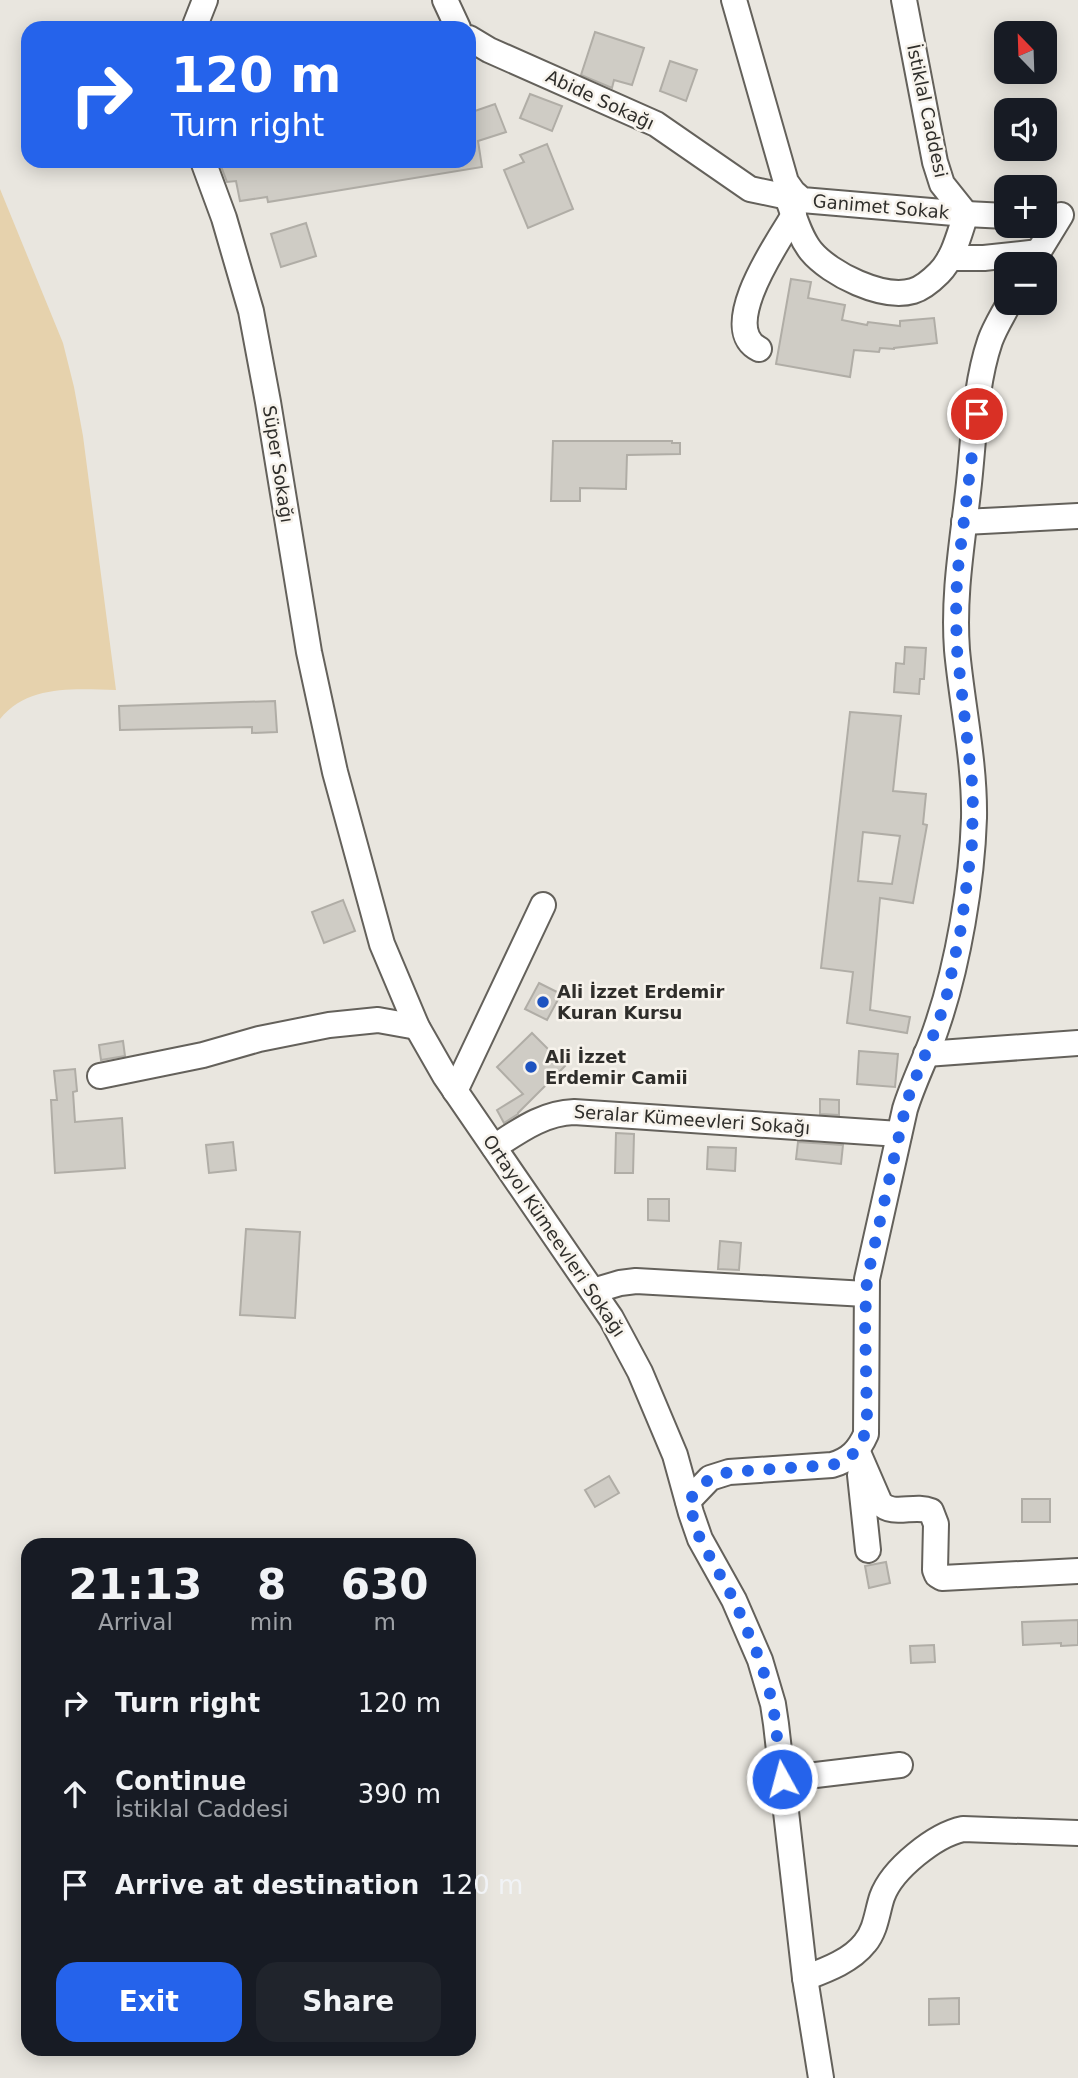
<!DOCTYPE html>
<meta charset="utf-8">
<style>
:root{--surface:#171b24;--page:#20242c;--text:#f1f3f6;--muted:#9ea1a6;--accent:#2563eb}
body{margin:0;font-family:"DejaVu Sans",sans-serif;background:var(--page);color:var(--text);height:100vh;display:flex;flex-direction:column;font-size:26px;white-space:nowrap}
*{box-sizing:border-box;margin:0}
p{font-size:23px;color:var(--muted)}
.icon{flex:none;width:38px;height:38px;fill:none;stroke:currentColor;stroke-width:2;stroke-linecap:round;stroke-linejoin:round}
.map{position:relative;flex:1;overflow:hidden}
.sheet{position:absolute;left:21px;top:1538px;width:455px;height:518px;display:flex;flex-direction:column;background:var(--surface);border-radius:21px;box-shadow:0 4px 18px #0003}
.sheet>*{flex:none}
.guide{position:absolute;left:21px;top:21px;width:455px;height:147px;border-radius:21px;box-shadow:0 4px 18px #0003;background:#2563eb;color:#fff;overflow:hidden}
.needle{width:46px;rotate:337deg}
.buttons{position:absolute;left:994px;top:21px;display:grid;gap:14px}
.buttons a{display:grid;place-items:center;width:63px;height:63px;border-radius:14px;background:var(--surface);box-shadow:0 4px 18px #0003;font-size:35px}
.pin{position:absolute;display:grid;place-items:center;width:60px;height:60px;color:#fff;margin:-30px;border:4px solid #fff;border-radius:50%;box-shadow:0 2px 7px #0007}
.me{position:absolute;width:77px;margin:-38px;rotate:353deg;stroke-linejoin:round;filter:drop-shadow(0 0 5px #0008)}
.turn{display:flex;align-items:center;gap:24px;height:147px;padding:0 35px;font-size:32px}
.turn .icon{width:91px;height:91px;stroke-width:2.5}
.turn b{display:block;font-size:49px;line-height:60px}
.eta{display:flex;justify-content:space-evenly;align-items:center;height:119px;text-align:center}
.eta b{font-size:42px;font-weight:700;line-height:49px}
.button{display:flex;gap:14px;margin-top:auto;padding:14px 35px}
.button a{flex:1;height:80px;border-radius:21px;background:var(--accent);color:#fff;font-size:28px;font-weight:700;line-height:80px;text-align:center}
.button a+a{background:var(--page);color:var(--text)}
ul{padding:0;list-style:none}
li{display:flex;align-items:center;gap:21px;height:91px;padding:0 35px}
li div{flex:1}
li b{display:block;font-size:26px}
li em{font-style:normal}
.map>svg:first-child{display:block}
.green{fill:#e6d2ad}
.building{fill:#cfccc5;stroke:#b0ada6;stroke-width:2;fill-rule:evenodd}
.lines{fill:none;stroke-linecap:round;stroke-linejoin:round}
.minor-casing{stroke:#64615b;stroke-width:28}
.minor{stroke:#fff;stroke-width:24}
.route{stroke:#2563eb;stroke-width:12;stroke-dasharray:0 21.6}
.poi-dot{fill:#1e53c0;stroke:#f7f3ec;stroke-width:2.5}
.labels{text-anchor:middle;stroke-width:5;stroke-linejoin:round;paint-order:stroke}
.street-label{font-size:18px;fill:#2f2e2b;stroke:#f7f3ec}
.poi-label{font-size:18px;font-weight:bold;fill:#2f2e2b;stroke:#f7f3ec;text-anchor:start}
</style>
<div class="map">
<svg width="1078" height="2078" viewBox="0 0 1078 2078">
<rect width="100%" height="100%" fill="#e9e6df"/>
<path class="green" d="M0,189L63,343L74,387L83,436L116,690C76,689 28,684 0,719Z"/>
<g class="building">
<path d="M595,32L644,48L632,85L614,80L612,88L581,75Z"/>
<path d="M670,61L697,70L686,101L660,91Z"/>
<path d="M530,94L562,106L552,131L520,118Z"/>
<path d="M495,104L506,132L478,141L482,167L268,202L267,197L240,201L236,181L227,182L219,161H469V113Z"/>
<path d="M547,144L573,209L528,228L504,170L524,162L520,155Z"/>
<path d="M306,223L316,256L281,267L271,234Z"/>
<path d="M791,279L811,282L808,298L845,305L842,320L867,325L868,322L900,326V321L934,318L937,343L894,348V349L880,348L879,352L854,350L850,377L776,364Z"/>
<path d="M553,441H672V443H680V454L627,455L626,489L580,488V501H551Z"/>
<path d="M905,647L926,648L924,679H920L919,694L894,692L896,663L904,664Z"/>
<path d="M275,701L277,732L252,733V727L120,730L119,706Z"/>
<path d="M850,712L901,716L893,791L926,794L923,824L927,825L913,903L880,898L870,1010L910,1017L907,1033L847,1023L853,972L821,968ZM863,832L900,836L892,884L858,881Z"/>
<path d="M343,900L355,931L324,943L312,912Z"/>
<path d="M539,983L561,994L547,1020L525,1009Z"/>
<path d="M532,1033L565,1066L518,1113V1114L504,1123L497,1110L523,1094L497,1067Z"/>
<path d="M123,1041L125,1056L101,1060L99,1045Z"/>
<path d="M859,1051L898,1054L895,1087L857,1084Z"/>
<path d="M75,1069L77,1091L73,1092L75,1122L122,1118L125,1168L55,1173L51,1100H57L54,1071Z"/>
<path d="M820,1099L839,1100V1115L820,1114Z"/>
<path d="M616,1133L634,1134L633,1173H615Z"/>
<path d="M233,1142L236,1170L209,1173L206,1145Z"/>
<path d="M798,1142L843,1145L841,1164L796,1159Z"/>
<path d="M708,1147L736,1148L735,1171L707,1169Z"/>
<path d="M648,1199H669V1221L648,1220Z"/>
<path d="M246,1229L300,1232L295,1318L240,1315Z"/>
<path d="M720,1241L741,1243L739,1270L718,1269Z"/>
<path d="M609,1476L619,1493L595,1507L585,1490Z"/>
<rect x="1022" y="1499" width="28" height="23"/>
<path d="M886,1562L890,1583L869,1588L865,1566Z"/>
<path d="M1078,1620V1645L1061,1646V1643L1023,1645L1022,1622Z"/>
<path d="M934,1645L935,1662L911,1663L910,1646Z"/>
<path d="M959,1998V2024L929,2025V1999Z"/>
</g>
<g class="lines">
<g class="minor-casing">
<g id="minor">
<path d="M445,0L458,28"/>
<path d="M734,0L786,182L793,192L802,200L966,214L1006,216"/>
<path d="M904,0L935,162L942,184L966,214"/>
<path d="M194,28L205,0"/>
<path d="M469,38L489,50L656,124L750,189L802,200"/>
<path d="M203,161L224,218L251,311L268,402L309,652L335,772L382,944L417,1027L445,1076L611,1318L640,1372L675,1455L691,1513L700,1539L734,1600L760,1660L773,1704L776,1724L805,1978L821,2078"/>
<path d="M787,197C794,215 799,236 811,251C830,274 883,300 913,291C923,288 932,280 939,273C954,258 959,234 966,214"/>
<path d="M950,258H984L1039,252"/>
<path d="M1031,264L1061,215"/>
<path d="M759,349C717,328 779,240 794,215"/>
<path d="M964,522L1078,516"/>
<path d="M926,1054L1078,1043"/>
<path d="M100,1076L203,1055L259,1039L329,1025L378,1020L417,1027"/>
<path d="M455,1091L543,905"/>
<path d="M494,1147C519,1131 543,1113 574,1112L899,1134"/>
<path d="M593,1291L620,1283L636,1281L866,1294"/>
<path d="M857,1450L880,1503C893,1517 914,1504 931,1511L936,1524L935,1570L937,1575L942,1578L1078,1571"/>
<path d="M860,1475L868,1550"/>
<path d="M688,1501L710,1478L729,1472L832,1465C850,1460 859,1450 866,1434L867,1279L905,1109C914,1080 928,1054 937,1026C958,965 972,882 974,818C975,762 962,705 957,650C953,596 962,545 968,492C974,443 974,388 990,341C995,327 1003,315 1009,303"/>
<path d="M782,1779L900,1765"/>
<path d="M805,1978C826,1970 851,1961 865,1943C876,1930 877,1912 882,1897C892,1869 935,1835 963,1829L1078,1833"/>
</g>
</g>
<use href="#minor" class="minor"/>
</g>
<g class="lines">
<path class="route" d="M782,1779L773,1704L760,1660L734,1600L700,1539L688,1501L710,1478L729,1472L832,1465C856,1458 865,1443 867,1419L865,1321L867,1279L905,1109L911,1089L937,1026L946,999L961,928L972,844L973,791L957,650L956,615L957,577L977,414"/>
</g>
<g class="poi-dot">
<circle cx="543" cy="1002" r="7"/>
<circle cx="531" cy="1067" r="7"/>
</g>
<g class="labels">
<g class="street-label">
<text transform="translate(600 100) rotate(25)" y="6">Abide Sokağı</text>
<text transform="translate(927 111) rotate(78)" y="6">İstiklal Caddesi</text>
<text transform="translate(881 207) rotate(5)" y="6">Ganimet Sokak</text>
<text transform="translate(278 464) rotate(81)" y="6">Süper Sokağı</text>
<text transform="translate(692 1120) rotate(4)" y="6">Seralar Kümeevleri Sokağı</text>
<text transform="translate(554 1236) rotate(56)" y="6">Ortayol Kümeevleri Sokağı</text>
</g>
<g class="poi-label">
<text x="557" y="998">Ali İzzet Erdemir<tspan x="557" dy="21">Kuran Kursu</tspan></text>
<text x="545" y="1063">Ali İzzet<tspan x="545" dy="21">Erdemir Camii</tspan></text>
</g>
</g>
</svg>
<div class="buttons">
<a><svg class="needle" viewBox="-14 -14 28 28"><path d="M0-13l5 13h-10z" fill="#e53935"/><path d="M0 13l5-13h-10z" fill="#9ea1a6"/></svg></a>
<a><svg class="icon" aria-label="sound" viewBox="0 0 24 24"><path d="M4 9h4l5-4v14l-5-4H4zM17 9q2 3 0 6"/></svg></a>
<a>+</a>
<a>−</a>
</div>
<div class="pin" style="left:977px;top:414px;background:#d93025"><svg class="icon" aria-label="arrive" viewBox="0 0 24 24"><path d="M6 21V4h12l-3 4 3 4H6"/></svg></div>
<svg class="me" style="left:782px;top:1779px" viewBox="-20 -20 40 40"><circle r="17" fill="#2563eb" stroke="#fff" stroke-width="3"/><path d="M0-11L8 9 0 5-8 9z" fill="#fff"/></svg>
<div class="guide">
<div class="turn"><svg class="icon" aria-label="right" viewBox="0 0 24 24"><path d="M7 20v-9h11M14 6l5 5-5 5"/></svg><div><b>120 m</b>Turn right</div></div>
</div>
<section class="sheet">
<div class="eta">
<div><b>21:13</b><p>Arrival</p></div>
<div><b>8</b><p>min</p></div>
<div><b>630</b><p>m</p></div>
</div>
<ul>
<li><svg class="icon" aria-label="right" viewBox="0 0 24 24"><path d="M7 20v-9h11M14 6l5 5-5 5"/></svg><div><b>Turn right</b></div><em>120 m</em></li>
<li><svg class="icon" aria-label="ahead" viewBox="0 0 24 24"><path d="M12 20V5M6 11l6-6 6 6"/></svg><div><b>Continue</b><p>İstiklal Caddesi</p></div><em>390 m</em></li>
<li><svg class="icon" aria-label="arrive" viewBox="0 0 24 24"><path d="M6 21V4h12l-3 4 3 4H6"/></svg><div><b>Arrive at destination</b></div><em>120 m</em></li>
</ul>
<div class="button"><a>Exit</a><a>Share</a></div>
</section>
</div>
